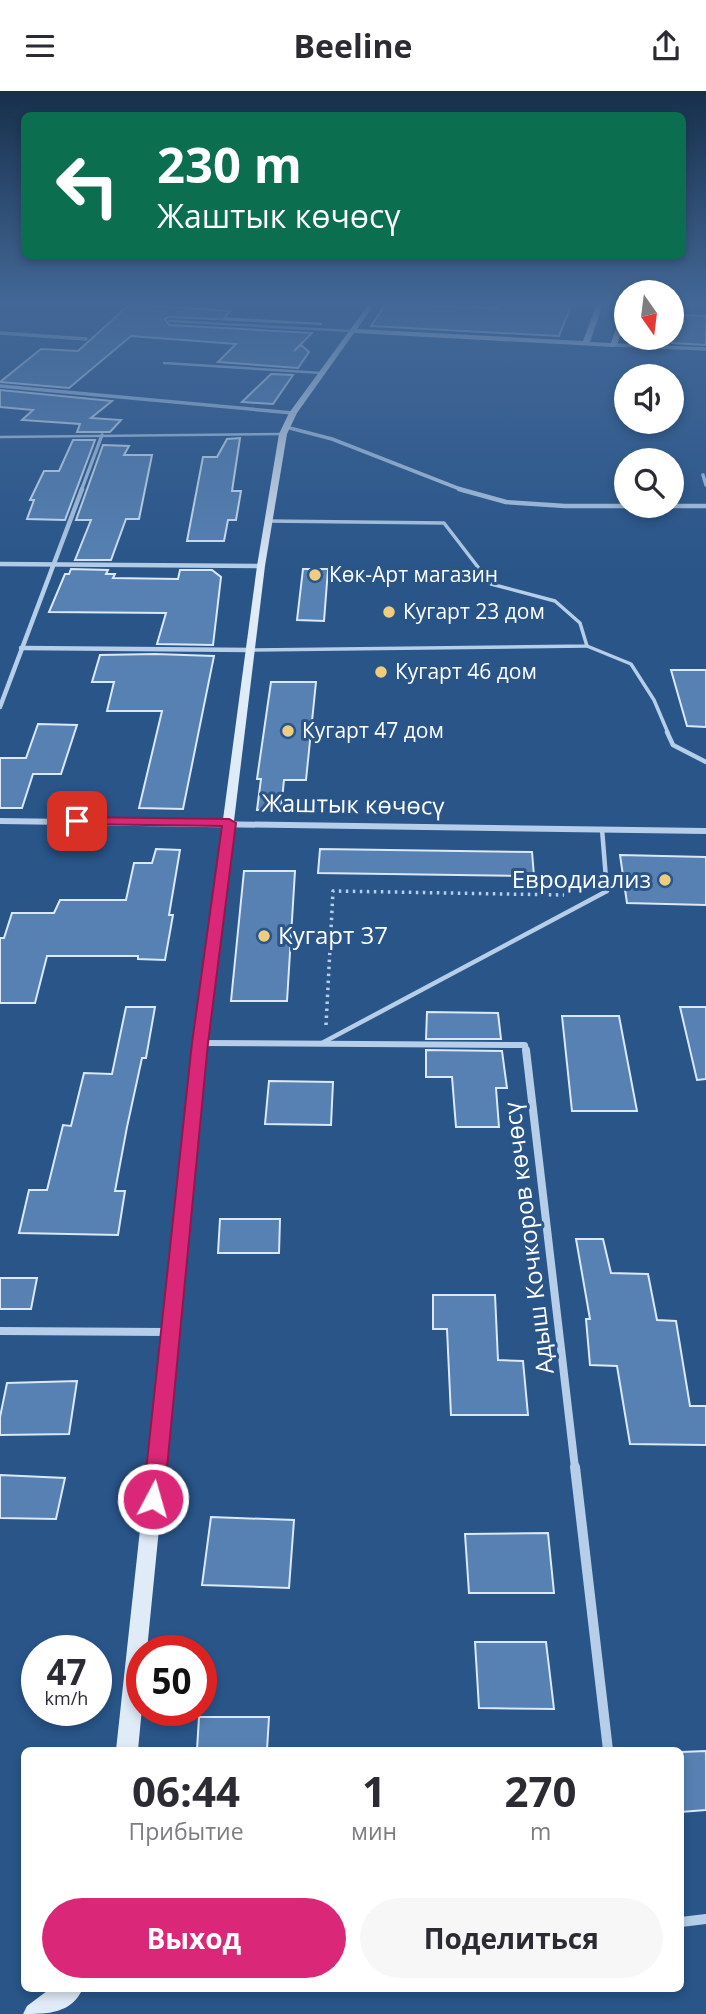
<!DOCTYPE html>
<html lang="ru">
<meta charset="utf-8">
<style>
:root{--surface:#fff;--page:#f7f7f7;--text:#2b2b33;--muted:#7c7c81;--accent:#db2777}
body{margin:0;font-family:"Open Sans",sans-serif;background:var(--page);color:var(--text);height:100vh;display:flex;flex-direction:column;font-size:26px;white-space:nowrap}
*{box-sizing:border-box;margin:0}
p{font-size:23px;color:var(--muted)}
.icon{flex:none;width:38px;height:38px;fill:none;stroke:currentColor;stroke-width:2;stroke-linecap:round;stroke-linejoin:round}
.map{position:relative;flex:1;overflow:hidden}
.details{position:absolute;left:21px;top:1656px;width:663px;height:245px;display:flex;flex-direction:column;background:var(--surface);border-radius:10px;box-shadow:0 4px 10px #0003}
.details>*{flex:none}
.guide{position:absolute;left:21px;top:21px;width:665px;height:147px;border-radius:10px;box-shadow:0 4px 10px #0003;background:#0b6e4f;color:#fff;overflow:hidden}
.needle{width:46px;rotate:166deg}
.tools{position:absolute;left:614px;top:189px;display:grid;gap:14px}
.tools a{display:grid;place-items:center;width:70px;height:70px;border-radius:50%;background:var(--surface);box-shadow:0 4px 10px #0003;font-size:35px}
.speed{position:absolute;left:21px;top:1544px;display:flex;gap:14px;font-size:35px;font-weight:700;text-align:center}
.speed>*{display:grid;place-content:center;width:91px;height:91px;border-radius:50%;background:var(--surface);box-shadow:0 4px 10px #0003;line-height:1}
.speed small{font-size:18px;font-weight:400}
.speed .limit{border:10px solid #d22;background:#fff;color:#111}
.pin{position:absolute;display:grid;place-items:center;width:60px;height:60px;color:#fff;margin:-30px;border-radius:14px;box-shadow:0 4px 10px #0006}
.me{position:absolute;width:77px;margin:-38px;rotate:6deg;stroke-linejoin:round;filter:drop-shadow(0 0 5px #0008)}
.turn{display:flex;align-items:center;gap:24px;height:147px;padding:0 21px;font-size:32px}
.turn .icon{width:91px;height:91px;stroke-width:2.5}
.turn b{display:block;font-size:49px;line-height:60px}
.eta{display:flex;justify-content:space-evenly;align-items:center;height:119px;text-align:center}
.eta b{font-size:42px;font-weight:700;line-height:49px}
.button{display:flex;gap:14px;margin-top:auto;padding:14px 21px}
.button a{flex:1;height:80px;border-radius:42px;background:var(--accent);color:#fff;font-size:28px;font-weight:700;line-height:80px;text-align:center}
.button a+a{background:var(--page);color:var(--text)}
header{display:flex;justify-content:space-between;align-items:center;height:91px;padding:0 21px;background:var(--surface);font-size:32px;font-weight:700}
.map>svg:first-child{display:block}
.building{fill:#5681b2;stroke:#dae8f7;stroke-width:2}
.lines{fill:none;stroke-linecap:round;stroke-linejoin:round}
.path{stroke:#b6cee9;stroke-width:3.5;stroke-dasharray:2.5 4.5;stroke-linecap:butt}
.lane-far2{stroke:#b6cee9;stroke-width:2.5}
.lane-far1{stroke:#b6cee9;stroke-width:3.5}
.lane{stroke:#b6cee9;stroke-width:4.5}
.street-far4{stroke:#b6cee9;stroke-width:3.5}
.street-far3{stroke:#b6cee9;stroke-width:4.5}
.street-far2{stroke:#b6cee9;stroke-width:6}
.street-far1{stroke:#b6cee9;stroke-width:8}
.street{stroke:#b6cee9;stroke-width:10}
.secondary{fill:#e0ebf8;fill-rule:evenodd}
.route{fill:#db2777;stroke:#8e194d;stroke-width:2}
.poi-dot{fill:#f0cd7d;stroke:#295589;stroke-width:2.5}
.labels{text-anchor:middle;stroke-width:6;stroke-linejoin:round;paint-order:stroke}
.far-poi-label{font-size:21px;fill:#fff;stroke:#295589;text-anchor:start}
.street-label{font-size:24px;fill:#fff;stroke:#295589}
.poi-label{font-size:24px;fill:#fff;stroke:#295589;text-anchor:end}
</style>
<header><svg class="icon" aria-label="menu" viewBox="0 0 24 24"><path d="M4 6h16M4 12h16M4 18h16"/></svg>Beeline<svg class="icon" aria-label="share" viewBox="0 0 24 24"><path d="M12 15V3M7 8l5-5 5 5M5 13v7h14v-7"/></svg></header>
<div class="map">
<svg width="706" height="1923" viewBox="0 0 706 1923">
<rect width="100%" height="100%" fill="#295589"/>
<g class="building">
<path d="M130,213L230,220L224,227L322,233L169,226L165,228L169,234L312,242L294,260L301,254L309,261L298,277L218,271L236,253L131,245L69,297L0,291L41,258L78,260Z"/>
<path d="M386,213L497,217L498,213H572L559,245L371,235Z"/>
<path d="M672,224L706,225V254L672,252Z"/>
<path d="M271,283L293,284L273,313L242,311Z"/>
<path d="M0,299L112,310L91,327L121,329L110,341H77L80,333L22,329L33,319L0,316Z"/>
<path d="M240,347L232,400H241L236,429H228L224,450H187L203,366H217L227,348Z"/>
<path d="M73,349H95L65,429L27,428L34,409H30L44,380H59Z"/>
<path d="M103,354L129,355L124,364H152L139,428H126L111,469H75L91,429H76Z"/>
<path d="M71,478L108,479L106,483H115L113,487L178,488L180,479H212L221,486L213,554L157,553L166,522L49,521L65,483H69Z"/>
<path d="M303,478H328L324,530L297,529Z"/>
<path d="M155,563L214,565L183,718L139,717L162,620H107L114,591H92L100,564Z"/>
<path d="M671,579H706V636L687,635Z"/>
<path d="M271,591H316L306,689H284L281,719H257L261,688H257Z"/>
<path d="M38,633L77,634L61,683H33L22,717H0V667H26Z"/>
<path d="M156,758L180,759L169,824H173L165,869L138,868V865H47L35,912H0V847H4L12,822H54L60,809H126L134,772H152Z"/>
<path d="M320,758L532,761L534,785L318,782Z"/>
<path d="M620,764L706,766V814L627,812Z"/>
<path d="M244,780H295L287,910H231Z"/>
<path d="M126,916H155L146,967H142L127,1036L115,1100H125L118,1144L19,1142L29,1099H47L63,1034L71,1035L84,982L112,983Z"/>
<path d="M680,916H706V988L697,989Z"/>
<path d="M427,921L498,922L501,948H426Z"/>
<path d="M562,925H619L637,1020H572Z"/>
<path d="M426,959L502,960L507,997H496L499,1036H456L452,986H426Z"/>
<path d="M269,990L333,991L331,1034L265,1033Z"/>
<path d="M220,1128H280L279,1162H218Z"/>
<path d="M576,1148H603L611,1182L648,1183L657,1229L676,1230L690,1315H706V1354L630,1353L617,1275L590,1274L586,1228H590Z"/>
<path d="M0,1187H37L31,1218H0Z"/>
<path d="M433,1204H495L498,1269L523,1270L528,1324H451L447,1238H433Z"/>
<path d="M77,1290L69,1343L0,1344V1326L7,1292Z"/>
<path d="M0,1384L65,1387L56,1428L0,1427Z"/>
<path d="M211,1426L294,1429L289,1497L202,1494Z"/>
<path d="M548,1442L554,1502H469L465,1443Z"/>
<path d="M475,1551H546L554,1618L479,1617Z"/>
<path d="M199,1626H269L267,1659H197Z"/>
<path d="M706,1660V1719L681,1721V1661Z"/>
</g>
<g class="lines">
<path class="path" d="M326,934L333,800L564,804"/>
<g class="lane-far2">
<path d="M169,230L351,240"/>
<path d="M164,272L322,282"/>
<path d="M0,346L283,343"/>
</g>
<g class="lane-far1">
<path d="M587,555L631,573L654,609L668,642"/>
<path d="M252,559L587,555L580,532L555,510L491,493L444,432L268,430"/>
</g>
<g class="lane">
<path d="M667,641L673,654L706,671"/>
<path d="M322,952L607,800L602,738"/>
</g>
<g class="street-far4">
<path d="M0,242L86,248"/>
<path d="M614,254L706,258"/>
<path d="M0,295L293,322"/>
<path d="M286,336L332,348L465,400"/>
<path d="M703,384L706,394"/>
<path d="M81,400L102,344"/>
</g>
<g class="street-far3">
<path d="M459,398L506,411L565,415H706"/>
<path d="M0,473L261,475"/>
<path d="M21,557L252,559"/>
<path d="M0,616L82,398"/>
</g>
<g class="street-far2">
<path d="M0,730L706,740"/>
<path d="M200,952L525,954L526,960"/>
</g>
<g class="street-far1">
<path d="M526,959L575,1377"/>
<path d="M0,1240L170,1241"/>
</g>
<g class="street">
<path d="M575,1376L608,1659"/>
<path d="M681,1831L706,1828"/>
</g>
<g class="secondary">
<path d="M369,213H375L357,238L583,250L597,213H603L590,251L611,252L623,216L626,214V224L617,254L614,256L354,242L297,322L287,343L265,475L207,952L147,1559H142V1617L138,1659H116L193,952L257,475L279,343L289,322Z"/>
<path d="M51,1897H83C72,1923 47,1923 23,1923L27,1915Z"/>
</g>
</g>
<linearGradient id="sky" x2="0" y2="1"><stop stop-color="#172f4b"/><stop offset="0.44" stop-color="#436897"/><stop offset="1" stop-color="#436897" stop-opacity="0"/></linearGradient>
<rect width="706" height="483" fill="url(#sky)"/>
<path class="route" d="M77,726L229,728L236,732L208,952L164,1408L161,1415L153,1417L146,1415L143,1408L192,952L222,735L73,733V728Z"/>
<g class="poi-dot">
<circle cx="315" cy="484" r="7"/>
<circle cx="389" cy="521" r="7"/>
<circle cx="381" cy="581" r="7"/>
<circle cx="288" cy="640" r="7"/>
<circle cx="665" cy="789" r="7"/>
<circle cx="264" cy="845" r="7"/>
</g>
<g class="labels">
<g class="far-poi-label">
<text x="329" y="491">Көк-Арт магазин</text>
<text x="403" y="528">Кугарт 23 дом</text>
<text x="395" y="588">Кугарт 46 дом</text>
<text x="302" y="647">Кугарт 47 дом</text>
</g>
<g class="street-label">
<text transform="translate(353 714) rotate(1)" y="8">Жаштык көчөсү</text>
<text transform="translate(529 1147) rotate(-97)" y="8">Адыш Кочкоров көчөсү</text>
</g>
<g class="poi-label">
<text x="651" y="797">Евродиализ</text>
<text x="278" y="853" text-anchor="start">Кугарт 37</text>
</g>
</g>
</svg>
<div class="tools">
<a><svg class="needle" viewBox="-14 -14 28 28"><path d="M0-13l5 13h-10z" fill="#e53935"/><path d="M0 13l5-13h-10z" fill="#7c7c81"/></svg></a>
<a><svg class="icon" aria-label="sound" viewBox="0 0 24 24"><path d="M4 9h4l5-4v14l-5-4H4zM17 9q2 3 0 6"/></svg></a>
<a><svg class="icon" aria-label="search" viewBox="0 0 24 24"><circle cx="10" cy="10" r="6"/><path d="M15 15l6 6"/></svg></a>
</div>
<div class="speed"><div>47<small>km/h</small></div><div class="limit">50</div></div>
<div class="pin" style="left:77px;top:730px;background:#d93025"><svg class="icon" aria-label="arrive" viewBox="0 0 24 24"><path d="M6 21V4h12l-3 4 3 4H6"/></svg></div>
<svg class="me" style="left:153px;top:1408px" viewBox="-20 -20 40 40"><circle r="17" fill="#db2777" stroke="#fff" stroke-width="3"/><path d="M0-11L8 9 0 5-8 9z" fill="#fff"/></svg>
<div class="guide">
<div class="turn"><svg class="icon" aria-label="left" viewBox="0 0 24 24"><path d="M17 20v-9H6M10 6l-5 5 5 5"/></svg><div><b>230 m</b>Жаштык көчөсү</div></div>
</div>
<section class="details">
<div class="eta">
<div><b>06:44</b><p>Прибытие</p></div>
<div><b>1</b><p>мин</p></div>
<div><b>270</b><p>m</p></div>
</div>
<div class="button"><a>Выход</a><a>Поделиться</a></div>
</section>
</div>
